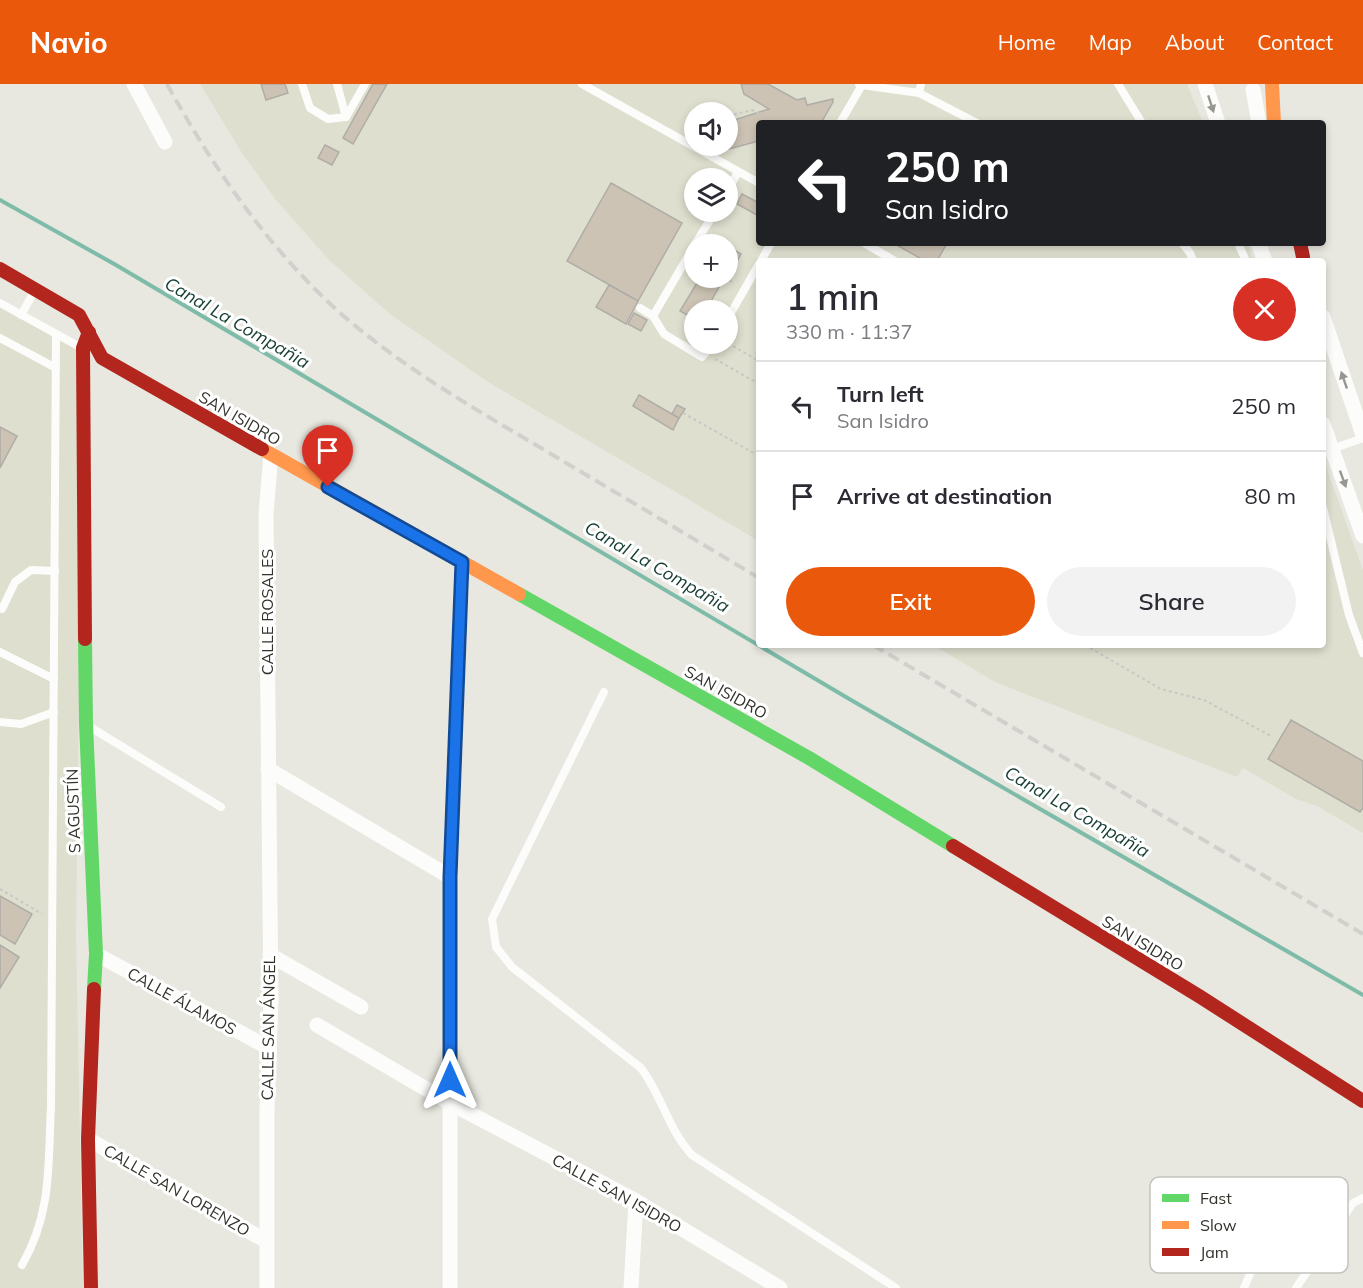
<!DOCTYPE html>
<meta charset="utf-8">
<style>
:root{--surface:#fff;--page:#f2f2f3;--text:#2b2b33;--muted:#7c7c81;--line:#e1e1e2;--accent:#ea580c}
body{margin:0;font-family:Mulish,sans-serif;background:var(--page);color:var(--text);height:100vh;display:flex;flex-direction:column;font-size:22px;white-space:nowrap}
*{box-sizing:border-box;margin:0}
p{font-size:20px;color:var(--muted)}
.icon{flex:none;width:33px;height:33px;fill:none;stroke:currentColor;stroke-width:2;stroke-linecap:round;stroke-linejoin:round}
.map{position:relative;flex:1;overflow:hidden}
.side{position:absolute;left:756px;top:174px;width:570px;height:390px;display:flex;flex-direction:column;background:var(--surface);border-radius:6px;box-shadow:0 3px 9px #0003}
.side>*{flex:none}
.banner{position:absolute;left:756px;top:36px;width:570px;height:126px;border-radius:6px;box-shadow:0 3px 9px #0003;background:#202124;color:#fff;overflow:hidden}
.buttons{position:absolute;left:684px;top:18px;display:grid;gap:12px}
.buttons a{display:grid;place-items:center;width:54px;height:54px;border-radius:50%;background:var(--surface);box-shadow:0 3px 9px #0003;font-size:30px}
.pin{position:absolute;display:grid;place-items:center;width:51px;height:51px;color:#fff;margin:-62px -26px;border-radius:50% 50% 50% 0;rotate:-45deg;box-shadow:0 0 6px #0007}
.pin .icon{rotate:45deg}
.me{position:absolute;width:66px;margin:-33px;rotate:0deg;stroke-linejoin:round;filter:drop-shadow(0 0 4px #0008)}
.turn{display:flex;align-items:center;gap:21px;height:126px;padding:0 30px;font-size:27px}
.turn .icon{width:78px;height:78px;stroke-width:2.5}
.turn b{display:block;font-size:42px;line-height:51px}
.round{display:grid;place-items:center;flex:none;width:63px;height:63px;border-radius:32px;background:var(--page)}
.overview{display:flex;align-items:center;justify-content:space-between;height:102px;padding:0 30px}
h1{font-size:36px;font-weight:600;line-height:45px}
.primary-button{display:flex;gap:12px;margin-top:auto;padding:12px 30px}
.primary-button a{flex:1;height:69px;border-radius:36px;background:var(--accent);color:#fff;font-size:24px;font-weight:600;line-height:69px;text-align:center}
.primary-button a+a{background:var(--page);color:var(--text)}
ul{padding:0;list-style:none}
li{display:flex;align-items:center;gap:18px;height:90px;padding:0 30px;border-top:2px solid var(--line)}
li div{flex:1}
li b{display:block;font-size:22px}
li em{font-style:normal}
header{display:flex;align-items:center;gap:36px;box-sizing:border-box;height:84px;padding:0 30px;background:var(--accent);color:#fff}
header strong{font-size:28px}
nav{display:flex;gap:33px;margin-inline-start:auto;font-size:21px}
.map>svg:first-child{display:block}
.built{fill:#dfdfcf;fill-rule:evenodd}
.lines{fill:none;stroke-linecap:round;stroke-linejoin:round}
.stream{stroke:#7ebca9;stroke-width:4}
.building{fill:#ccc3b4;stroke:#afada7;stroke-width:1.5}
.path{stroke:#c8c8c6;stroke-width:2;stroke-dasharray:3 3;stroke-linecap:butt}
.lane{stroke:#fcfcfa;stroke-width:8}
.street{stroke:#fcfcfa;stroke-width:15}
.fast{stroke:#63d668;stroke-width:14}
.slow{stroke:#ff974d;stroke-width:14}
.jam{stroke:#b3261e;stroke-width:14}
.rail{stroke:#d0d0cd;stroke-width:4;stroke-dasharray:12 6;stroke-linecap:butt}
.oneway{fill:#979792}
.route-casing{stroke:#114b97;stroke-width:15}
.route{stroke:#1a73e8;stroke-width:10}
.labels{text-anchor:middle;stroke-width:6;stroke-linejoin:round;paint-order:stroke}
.street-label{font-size:16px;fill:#32322b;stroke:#fff}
.water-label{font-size:18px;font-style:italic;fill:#143d32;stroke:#fff}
.key{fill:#fff;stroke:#c2c2bf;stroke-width:1.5}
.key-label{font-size:16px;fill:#32322b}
</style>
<header>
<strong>Navio</strong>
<nav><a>Home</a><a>Map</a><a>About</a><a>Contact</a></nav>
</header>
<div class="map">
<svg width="1363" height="1204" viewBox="0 0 1363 1204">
<rect width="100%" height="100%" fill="#e8e8e0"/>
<g class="built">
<path d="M200,0H1187L1203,39H759V159H1247L1253,177H759V457L488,298L390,230L329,176L276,116L242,69ZM694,28H728V62H694ZM694,94H728V128H694ZM694,160H728V194H694ZM694,226H728V260H694Z"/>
<path d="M0,216L83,265L76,851L83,1204H0Z"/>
<path d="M1323,374L1363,486V749L1317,722L1296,715L1243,684L1237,693L995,598L933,561H1323Z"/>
</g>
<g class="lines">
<path class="stream" d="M0,116L116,181L851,616L1363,911"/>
</g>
<g class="building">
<path d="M261,0H285L288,9L266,16Z"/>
<path d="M373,0H387L353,60L343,54Z"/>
<path d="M741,0H768L797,16L805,14L807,21L833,15V18L821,39H759V57L729,65L722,62H728V38L769,25L744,10Z"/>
<path d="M325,61L339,68L332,81L318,74Z"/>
<path d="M611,99L682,139L638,217L567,177Z"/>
<path d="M742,110L759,119L757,131L737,120Z"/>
<path d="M893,159H947L937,177H925Z"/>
<path d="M728,162L741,170L731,188L728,186Z"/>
<path d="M700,194L719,203L706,226H694V235L680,227Z"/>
<path d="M609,201L638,217L626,240L596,223Z"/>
<path d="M634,229L647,236L641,247L628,240Z"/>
<path d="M639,311L679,334L673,346L633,322Z"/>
<path d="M677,321L685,325L679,334L672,330Z"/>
<path d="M0,343L17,352L0,384Z"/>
<path d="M1291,636L1363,677V724L1360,728L1268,675Z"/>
<path d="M0,812L32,830L15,860L0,851Z"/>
<path d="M0,861L19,873L0,904Z"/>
</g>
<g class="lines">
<g class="path">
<path d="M728,32L752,26L760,30"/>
<path d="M686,44L694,41"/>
<path d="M724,194L735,199"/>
<path d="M728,259L759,277"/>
<path d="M715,275L759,300"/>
<path d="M683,329L759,372"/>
<path d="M1085,561L1161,605L1204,616L1271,652"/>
<path d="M0,805L42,830"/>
</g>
<g class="lane">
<path d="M302,0L310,24L328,35L346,33L365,0"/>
<path d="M337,0L346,33"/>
<path d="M582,0L759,99"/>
<path d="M1118,0L1142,39"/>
<path d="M862,1L919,9L977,39"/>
<path d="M919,9L921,0"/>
<path d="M840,39L862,1L859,0"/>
<path d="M728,106L738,88"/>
<path d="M864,159L895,177"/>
<path d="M1182,159L1190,169L1193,177"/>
<path d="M1238,159L1246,177"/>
<path d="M695,160L715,128"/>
<path d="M694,162L653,232L664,250L702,273L713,260"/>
<path d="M761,177L771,159"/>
<path d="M0,219L80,263"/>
<path d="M640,224L653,232"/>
<path d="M21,231L35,206"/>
<path d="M728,234L759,180"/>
<path d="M0,254L56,284"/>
<path d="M1332,365L1363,354"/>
<path d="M1323,424L1349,531L1363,569"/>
<path d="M2,525L15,498L31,486L55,487"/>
<path d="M0,568L54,595"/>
<path d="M604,608L492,835L496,863L512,883L641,984C662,1012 668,1045 692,1071L896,1204"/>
<path d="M0,638L21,640L54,628"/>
<path d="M90,643L221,723"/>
<path d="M22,1181C52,1129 48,1081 51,1023L56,250"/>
<path d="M1244,1204L1266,1152"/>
<path d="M1296,1204L1353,1119L1363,1114"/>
</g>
<g class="street">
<path d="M134,0L165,58"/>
<path d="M1205,0L1218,39"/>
<path d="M1253,6L1259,39"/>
<path d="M1258,159L1265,177"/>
<path d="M1323,233L1363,351"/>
<path d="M1323,340L1363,452"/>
<path d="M268,685L450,793"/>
<path d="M96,870L269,964"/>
<path d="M270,871L361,923"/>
<path d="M317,941L450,1019L636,1117L780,1204"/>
<path d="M88,1055L266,1157"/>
<path d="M267,1204V1025L271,917L266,430L271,370"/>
<path d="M450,1204V793L462,478"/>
<path d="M631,1204L636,1117"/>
</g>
<g class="fast">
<path d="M519,510L809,674L953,762"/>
<path d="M85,555L86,640L96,870L94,905"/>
</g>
<g class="slow">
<path d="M1272,0L1274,39"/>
<path d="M262,365L519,510"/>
</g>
<g class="jam">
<path d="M1300,159L1303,173"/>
<path d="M0,185L79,231L102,274L262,365"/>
<path d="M85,555L83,264L89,248"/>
<path d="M953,762L1199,912L1363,1017"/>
<path d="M91,1204L88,1055L94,905"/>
</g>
<g class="rail">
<path d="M167,0C212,82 268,164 338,227C400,282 470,322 541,364C613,407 686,450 759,494"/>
<path d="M873,561L1363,850"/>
</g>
</g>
<defs><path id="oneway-solid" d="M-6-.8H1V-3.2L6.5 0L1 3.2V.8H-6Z" transform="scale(1.5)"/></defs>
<g class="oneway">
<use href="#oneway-solid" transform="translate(1211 20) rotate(72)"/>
<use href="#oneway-solid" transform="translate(1344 296) rotate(-109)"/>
<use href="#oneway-solid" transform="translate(1343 395) rotate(70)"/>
</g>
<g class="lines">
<g class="route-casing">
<path id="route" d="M328,403L462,478L450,793V996"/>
</g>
<use href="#route" class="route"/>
</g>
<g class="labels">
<g class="street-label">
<text transform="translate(240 334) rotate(30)" y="6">SAN ISIDRO</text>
<text transform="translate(267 528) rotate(-90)" y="6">CALLE ROSALES</text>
<text transform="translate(726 608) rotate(29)" y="6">SAN ISIDRO</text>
<text transform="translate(73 727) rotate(-92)" y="6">S AGUSTÍN</text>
<text transform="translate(1143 859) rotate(31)" y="6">SAN ISIDRO</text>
<text transform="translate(182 917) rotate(29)" y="6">CALLE ÁLAMOS</text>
<text transform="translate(268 944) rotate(-89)" y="6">CALLE SAN ÁNGEL</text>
<text transform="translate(177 1106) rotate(30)" y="6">CALLE SAN LORENZO</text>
<text transform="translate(617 1109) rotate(29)" y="6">CALLE SAN ISIDRO</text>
</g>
<g class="water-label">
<text transform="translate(237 239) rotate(30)" y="6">Canal La Compañia</text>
<text transform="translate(657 483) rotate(30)" y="6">Canal La Compañia</text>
<text transform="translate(1077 728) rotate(30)" y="6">Canal La Compañia</text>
</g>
</g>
<rect x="1150" y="1093" width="198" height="96" rx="9" class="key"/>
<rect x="1162" y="1110" width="27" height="8" fill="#63d668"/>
<rect x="1162" y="1137" width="27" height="8" fill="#ff974d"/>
<rect x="1162" y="1164" width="27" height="8" fill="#b3261e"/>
<g class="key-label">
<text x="1200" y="1120">Fast</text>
<text x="1200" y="1147">Slow</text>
<text x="1200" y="1174">Jam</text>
</g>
</svg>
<div class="buttons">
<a><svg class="icon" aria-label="sound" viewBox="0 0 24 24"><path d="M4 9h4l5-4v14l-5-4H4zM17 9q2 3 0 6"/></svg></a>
<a><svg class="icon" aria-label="layers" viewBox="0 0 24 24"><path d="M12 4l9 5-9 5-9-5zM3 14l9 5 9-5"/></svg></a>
<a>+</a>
<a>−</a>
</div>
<div class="pin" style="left:328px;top:403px;background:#d93025"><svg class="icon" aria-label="arrive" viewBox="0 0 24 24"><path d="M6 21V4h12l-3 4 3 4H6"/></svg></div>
<svg class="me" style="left:450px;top:996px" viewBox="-20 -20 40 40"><path d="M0-17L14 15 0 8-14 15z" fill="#1a73e8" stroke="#fff" stroke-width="4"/></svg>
<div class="banner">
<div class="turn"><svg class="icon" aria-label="left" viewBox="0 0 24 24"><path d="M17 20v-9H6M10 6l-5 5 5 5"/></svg><div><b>250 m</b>San Isidro</div></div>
</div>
<section class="side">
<div class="overview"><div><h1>1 min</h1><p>330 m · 11:37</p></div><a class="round" style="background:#d93025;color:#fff"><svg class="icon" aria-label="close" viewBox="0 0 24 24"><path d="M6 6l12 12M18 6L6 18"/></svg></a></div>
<ul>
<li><svg class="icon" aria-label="left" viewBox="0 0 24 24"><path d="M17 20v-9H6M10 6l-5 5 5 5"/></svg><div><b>Turn left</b><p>San Isidro</p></div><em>250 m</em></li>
<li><svg class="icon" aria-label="arrive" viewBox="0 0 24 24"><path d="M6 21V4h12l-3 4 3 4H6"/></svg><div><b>Arrive at destination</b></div><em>80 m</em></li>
</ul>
<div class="primary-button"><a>Exit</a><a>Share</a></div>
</section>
</div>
